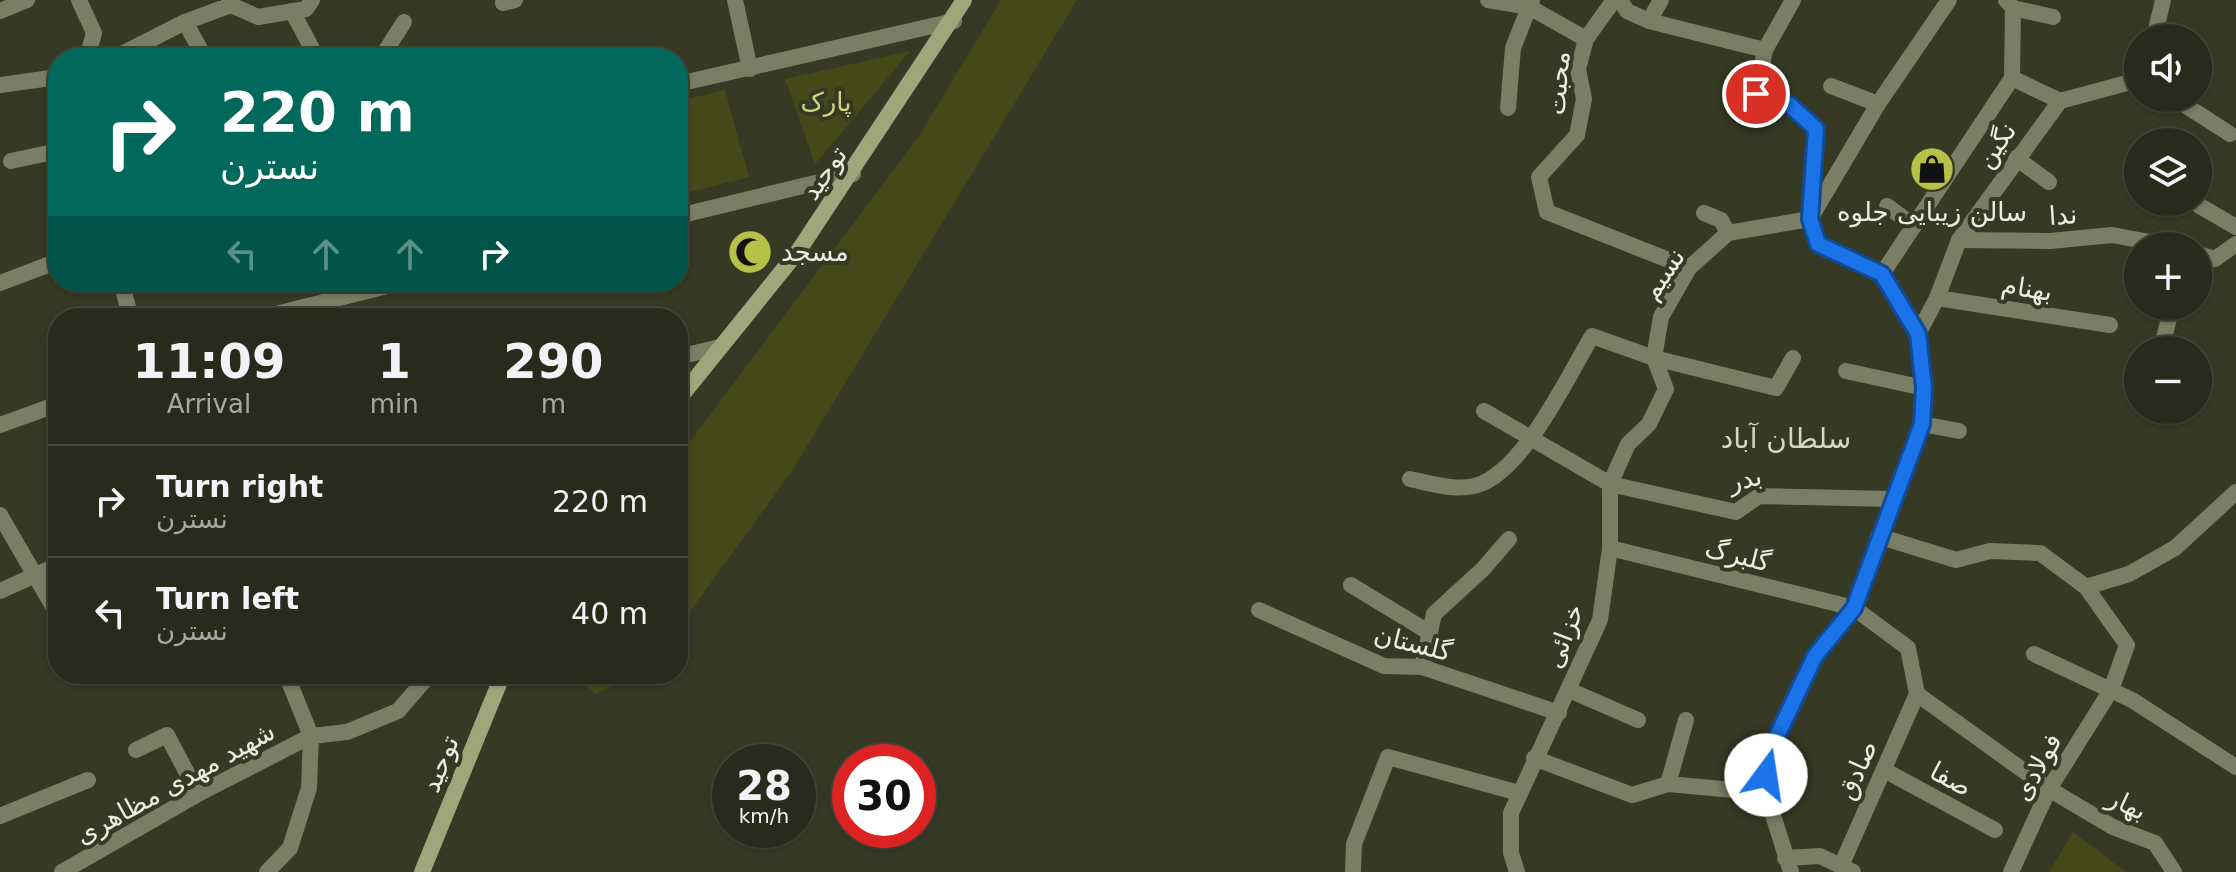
<!DOCTYPE html>
<meta charset="utf-8">
<style>
:root{--surface:#282b1b;--page:#303324;--text:#f1f3f6;--muted:#a5a7a3;--line:#44473a}
body{margin:0;font-family:"DejaVu Sans","Noto Sans Arabic",sans-serif;background:var(--page);color:var(--text);height:100vh;display:flex;flex-direction:column;font-size:30px;white-space:nowrap}
*{box-sizing:border-box;margin:0}
p{font-size:26px;color:var(--muted)}
.icon{flex:none;width:44px;height:44px;fill:none;stroke:currentColor;stroke-width:2;stroke-linecap:round;stroke-linejoin:round}
.map{position:relative;flex:1;overflow:hidden}
.side{position:absolute;left:48px;top:308px;width:640px;height:376px;display:flex;flex-direction:column;background:var(--surface);border-radius:32px;box-shadow:0 2px 6px #0004,0 0 0 2px var(--line)}
.side>*{flex:none}
.banner{position:absolute;left:48px;top:48px;width:640px;height:244px;border-radius:32px;box-shadow:0 2px 6px #0004,0 0 0 2px var(--line);background:#00695c;color:#fff;overflow:hidden}
.fabs{position:absolute;left:2124px;top:24px;display:grid;gap:16px}
.fabs a{display:grid;place-items:center;width:88px;height:88px;border-radius:50%;background:var(--surface);box-shadow:0 2px 6px #0004,0 0 0 2px var(--line);font-size:40px}
.speed{position:absolute;left:712px;top:744px;display:flex;gap:16px;font-size:40px;font-weight:700;text-align:center}
.speed>*{display:grid;place-content:center;width:104px;height:104px;border-radius:50%;background:var(--surface);box-shadow:0 2px 6px #0004,0 0 0 2px var(--line);line-height:1}
.speed small{font-size:20px;font-weight:400}
.speed .limit{border:12px solid #d22;background:#fff;color:#111}
.pin{position:absolute;display:grid;place-items:center;width:68px;height:68px;color:#fff;margin:-34px;border:4px solid #fff;border-radius:50%;box-shadow:0 2px 8px #0007}
.me{position:absolute;width:88px;margin:-44px;rotate:14deg;stroke-linejoin:round;filter:drop-shadow(0 0 6px #0008)}
.turn{display:flex;align-items:center;gap:28px;height:168px;padding:0 40px;font-size:36px}
.turn .icon{width:104px;height:104px;stroke-width:2.5}
.turn b{display:block;font-size:56px;line-height:68px}
.lanes{display:flex;align-items:center;height:76px;padding:0 40px;background:#0003;justify-content:center;gap:40px;direction:ltr}
.lanes .off{opacity:.35}
.eta{display:flex;justify-content:space-evenly;align-items:center;height:136px;text-align:center}
.eta b{font-size:48px;font-weight:700;line-height:56px}
ul{padding:0;list-style:none}
li{display:flex;align-items:center;gap:24px;height:112px;padding:0 40px;border-top:2px solid var(--line)}
li div{flex:1}
li b{display:block;font-size:30px}
li em{font-style:normal}
.map>svg:first-child{display:block}
.green{fill:#454919}
.lines{fill:none;stroke-linecap:round;stroke-linejoin:round}
.street{stroke:#7a7e64;stroke-width:16}
.secondary{stroke:#a0a57c;stroke-width:16}
.route-casing{stroke:#114b97;stroke-width:20}
.route{stroke:#1a73e8;stroke-width:14}
.labels{text-anchor:middle;stroke-width:8;stroke-linejoin:round;paint-order:stroke}
.street-label{font-size:26px;fill:#ebede0;stroke:#363924}
.park-label{font-size:26px;fill:#ced77d;stroke:#363924}
.poi-label{font-size:26px;fill:#ebede0;stroke:#363924}
.neighbourhood-label{font-size:28px;fill:#d5d8bf;stroke:#363924}
</style>
<div class="map">
<svg width="2236" height="872" viewBox="0 0 2236 872">
<rect width="100%" height="100%" fill="#363924"/>
<g class="green">
<path d="M1001,0H1077L792,471L678,628V458L919,136Z"/>
<path d="M910,51L815,164L785,79Z"/>
<path d="M725,90L749,177L678,195V101Z"/>
<path d="M568,674H636L596,694Z"/>
<path d="M2073,832L2126,872H2049Z"/>
</g>
<g class="lines">
<g class="street">
<path d="M79,0L94,33L87,58"/>
<path d="M735,0L750,69"/>
<path d="M1488,0L1529,7L1586,39"/>
<path d="M1614,0L1586,39L1578,69L1584,99L1577,135L1539,177L1547,212L1689,268"/>
<path d="M1620,0L1627,11L1649,21L1765,50L1756,94L1790,105L1816,129L1810,219L1818,244L1882,274L1918,334L1924,388L1922,424L1854,608L1815,656L1767,757L1766,793L1791,872"/>
<path d="M2006,0L2013,8L2012,78L2060,101"/>
<path d="M503,3L515,0"/>
<path d="M231,5L258,17L306,9L312,0"/>
<path d="M2013,8L2053,17"/>
<path d="M0,11L27,0"/>
<path d="M292,11L317,58"/>
<path d="M1649,21L1661,0"/>
<path d="M2154,38L2163,0"/>
<path d="M1765,50L1793,0"/>
<path d="M114,58L185,22"/>
<path d="M205,58L185,22L231,5L229,0"/>
<path d="M381,58L404,22"/>
<path d="M678,84L954,21"/>
<path d="M0,85L58,77"/>
<path d="M1831,86L1878,104"/>
<path d="M2174,98L2230,134"/>
<path d="M1508,108L1513,48L1532,0"/>
<path d="M2016,158L2049,182"/>
<path d="M11,161L58,151"/>
<path d="M2193,202L2236,227"/>
<path d="M1887,206L1914,226"/>
<path d="M1704,213L1721,220L1728,233"/>
<path d="M678,216L853,174"/>
<path d="M1959,240L2050,241L2112,235L2171,246"/>
<path d="M2198,254L2215,259L2236,244"/>
<path d="M1882,274L2012,78"/>
<path d="M121,282L131,318"/>
<path d="M0,283L58,261"/>
<path d="M1937,298L2110,325"/>
<path d="M260,318L403,282"/>
<path d="M1918,334L1937,298L1959,240L2060,101L2138,80"/>
<path d="M2161,350L2172,306"/>
<path d="M678,357L720,347"/>
<path d="M1846,371L1924,388"/>
<path d="M1484,411L1610,484L1736,512L1759,496L1893,499"/>
<path d="M1922,424L1959,431"/>
<path d="M0,425L58,404"/>
<path d="M1410,479C1433,484 1460,493 1483,483C1528,462 1567,378 1592,336L1654,358L1776,388L1793,358"/>
<path d="M0,515L58,615"/>
<path d="M1878,536L1956,560L1990,551L2040,553L2086,587L2127,645L2111,690L2049,789L2011,872"/>
<path d="M1610,548L1854,608L1908,648L1917,694L1841,866"/>
<path d="M1351,585L1430,633"/>
<path d="M2086,587L2129,574L2175,548L2236,492"/>
<path d="M0,591L58,565"/>
<path d="M1259,610L1384,666L1422,667L1559,713"/>
<path d="M2034,654L2132,700L2236,767"/>
<path d="M1422,667L1434,614L1483,569L1509,539"/>
<path d="M1569,690L1638,720"/>
<path d="M1917,694L2049,789L2113,827L2155,843L2174,872"/>
<path d="M136,750L167,735L198,794"/>
<path d="M1534,758L1632,795L1668,784L1766,793"/>
<path d="M1884,770L1995,830"/>
<path d="M1668,784L1686,720"/>
<path d="M0,816L88,780"/>
<path d="M1785,858L1820,856L1853,872"/>
<path d="M62,872L198,794L311,736L347,732L398,711L430,674"/>
<path d="M267,872L290,848L309,788L311,736L286,674"/>
<path d="M1353,872L1354,844L1388,757L1519,793"/>
<path d="M1517,872L1511,853V813L1600,620L1610,548V484L1628,444L1649,424L1666,389L1654,358L1661,317L1689,268L1728,233L1810,219L1878,104L1949,0"/>
</g>
<g class="secondary">
<path d="M678,400L799,250L964,0"/>
<path d="M422,872L503,674"/>
</g>
</g>
<g class="lines">
<g class="route-casing">
<path id="route" d="M1756,94L1790,105L1816,129L1810,219L1818,244L1882,274L1918,334L1924,388L1922,424L1854,608L1815,656L1767,757L1766,775"/>
</g>
<use href="#route" class="route"/>
</g>
<defs>
<g id="shop-disc" transform="scale(2.3)"><circle r="9.5" fill="#b7c148" stroke="#363924"/><path d="M-5-2.5h2.3a2.7 3.5 0 0 1 5.4 0H5L5.5 6h-11ZM-1.5-2.5h3a1.5 2.3 0 0 0-3 0Z" fill="#111"/></g>
<g id="mosque-disc" transform="scale(2.3)"><circle r="9.5" fill="#b7c148" stroke="#363924"/><path d="M3.5-4.9A6 6 0 1 0 3.5 4.9A5 5 0 1 1 3.5-4.9Z" fill="#111"/></g>
</defs>
<g fill-rule="evenodd">
<use href="#shop-disc" x="1932" y="169"/>
<use href="#mosque-disc" x="750" y="252"/>
</g>
<g class="labels">
<g class="street-label">
<text transform="translate(1558 83) rotate(-85)" y="9">محبت</text>
<text transform="translate(1996 145) rotate(-55)" y="9">نگین</text>
<text transform="translate(824 173) rotate(-55)" y="9">توحید</text>
<text transform="translate(2063 215) rotate(-4)" y="9">ندا</text>
<text transform="translate(1663 274) rotate(-56)" y="9">نسیم</text>
<text transform="translate(2027 288) rotate(9)" y="9">بهنام</text>
<text transform="translate(1745 479) rotate(-13)" y="9">بدر</text>
<text transform="translate(1738 555) rotate(14)" y="9">گلبرگ</text>
<text transform="translate(1564 636) rotate(-69)" y="9">خزائی</text>
<text transform="translate(1413 643) rotate(14)" y="9">گلستان</text>
<text transform="translate(440 764) rotate(-68)" y="9">توحید</text>
<text transform="translate(2037 767) rotate(-61)" y="9">فولادی</text>
<text transform="translate(1857 770) rotate(-66)" y="9">صادق</text>
<text transform="translate(1951 779) rotate(28)" y="9">صفا</text>
<text transform="translate(175 783) rotate(-29)" y="9">شهید مهدی مظاهری</text>
<text transform="translate(2127 804) rotate(25)" y="9">بهار</text>
</g>
<g class="park-label">
<text x="826" y="111">پارک</text>
</g>
<g class="poi-label">
<text x="1932" y="221">سالن زیبایی جلوه</text>
<text x="781" y="261" text-anchor="start">مسجد</text>
</g>
<g class="neighbourhood-label">
<text x="1786" y="448">سلطان آباد</text>
</g>
</g>
</svg>
<div class="fabs">
<a><svg class="icon" aria-label="sound" viewBox="0 0 24 24"><path d="M4 9h4l5-4v14l-5-4H4zM17 9q2 3 0 6"/></svg></a>
<a><svg class="icon" aria-label="layers" viewBox="0 0 24 24"><path d="M12 4l9 5-9 5-9-5zM3 14l9 5 9-5"/></svg></a>
<a>+</a>
<a>−</a>
</div>
<div class="speed"><div>28<small>km/h</small></div><div class="limit">30</div></div>
<div class="pin" style="left:1756px;top:94px;background:#d93025"><svg class="icon" aria-label="arrive" viewBox="0 0 24 24"><path d="M6 21V4h12l-3 4 3 4H6"/></svg></div>
<svg class="me" style="left:1766px;top:775px" viewBox="-20 -20 40 40"><circle r="19" fill="#fff"/><path d="M0-13L10 11 0 6-10 11z" fill="#1a73e8"/></svg>
<div class="banner">
<div class="turn"><svg class="icon" aria-label="right" viewBox="0 0 24 24"><path d="M7 20v-9h11M14 6l5 5-5 5"/></svg><div><b>220 m</b>نسترن</div></div>
<div class="lanes"><svg class="icon off" aria-label="left" viewBox="0 0 24 24"><path d="M17 20v-9H6M10 6l-5 5 5 5"/></svg><svg class="icon off" aria-label="ahead" viewBox="0 0 24 24"><path d="M12 20V5M6 11l6-6 6 6"/></svg><svg class="icon off" aria-label="ahead" viewBox="0 0 24 24"><path d="M12 20V5M6 11l6-6 6 6"/></svg><svg class="icon" aria-label="right" viewBox="0 0 24 24"><path d="M7 20v-9h11M14 6l5 5-5 5"/></svg></div>
</div>
<section class="side">
<div class="eta">
<div><b>11:09</b><p>Arrival</p></div>
<div><b>1</b><p>min</p></div>
<div><b>290</b><p>m</p></div>
</div>
<ul>
<li><svg class="icon" aria-label="right" viewBox="0 0 24 24"><path d="M7 20v-9h11M14 6l5 5-5 5"/></svg><div><b>Turn right</b><p>نسترن</p></div><em>220 m</em></li>
<li><svg class="icon" aria-label="left" viewBox="0 0 24 24"><path d="M17 20v-9H6M10 6l-5 5 5 5"/></svg><div><b>Turn left</b><p>نسترن</p></div><em>40 m</em></li>
</ul>
</section>
</div>
